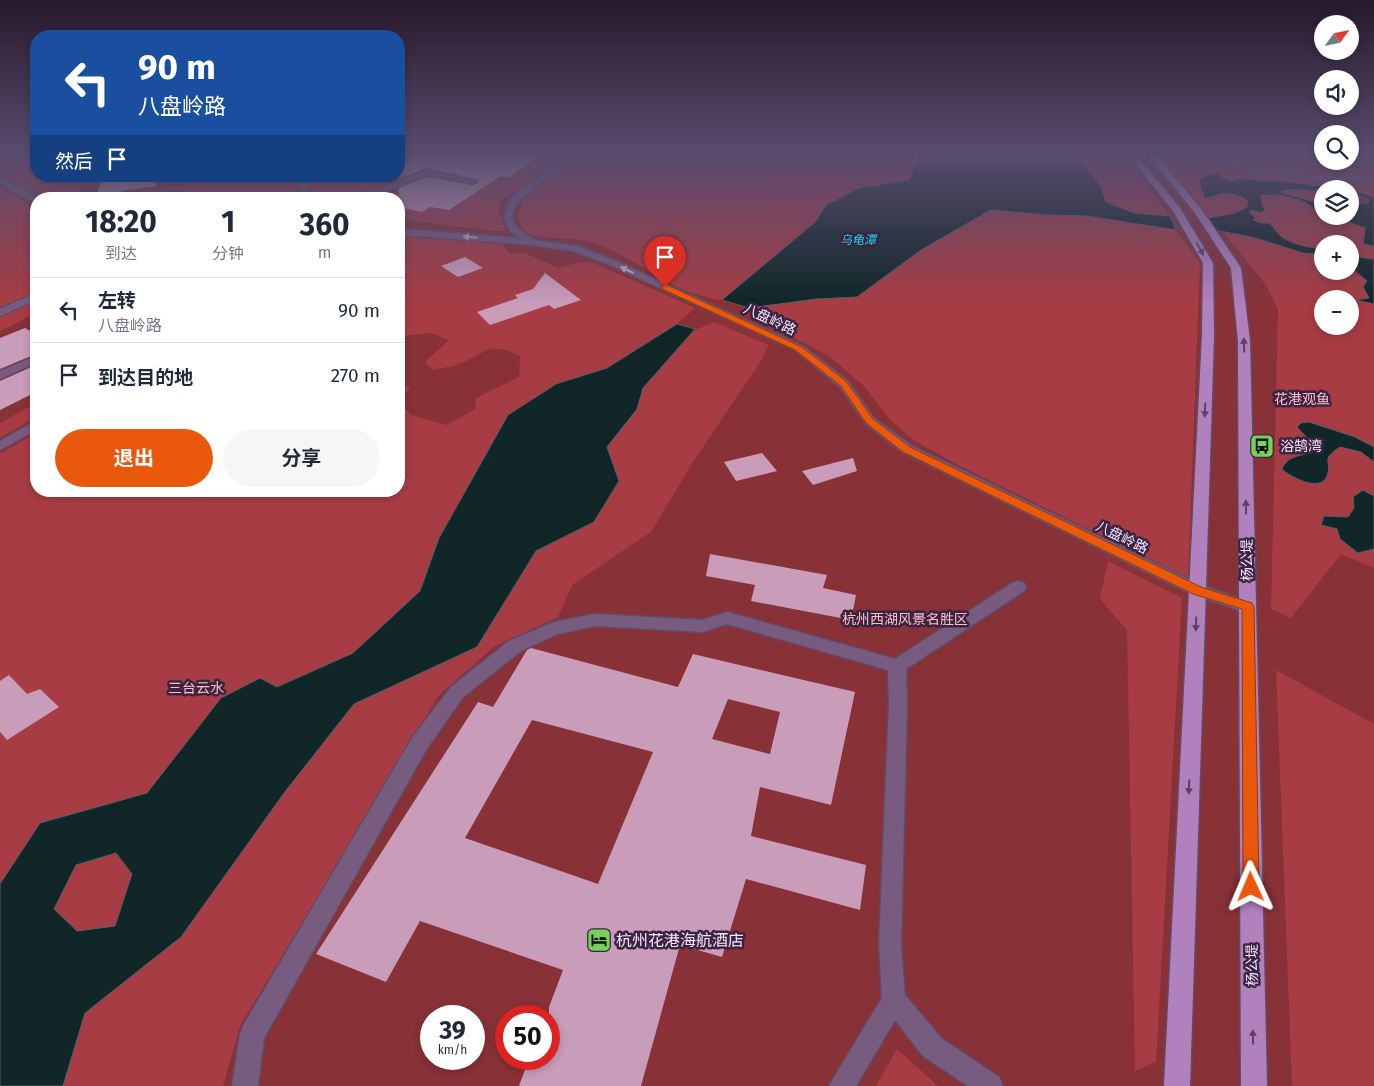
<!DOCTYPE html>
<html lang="zh">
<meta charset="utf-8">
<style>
:root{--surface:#fff;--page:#f6f6f7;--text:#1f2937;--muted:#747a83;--line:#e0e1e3;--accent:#ea580c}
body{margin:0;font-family:"Fira Sans","Noto Sans SC",sans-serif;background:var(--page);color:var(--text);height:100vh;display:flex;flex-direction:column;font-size:19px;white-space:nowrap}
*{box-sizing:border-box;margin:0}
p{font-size:16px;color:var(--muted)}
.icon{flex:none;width:28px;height:28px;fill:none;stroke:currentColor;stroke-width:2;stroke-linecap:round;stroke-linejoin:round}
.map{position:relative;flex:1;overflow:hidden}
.sheet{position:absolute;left:30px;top:192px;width:375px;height:305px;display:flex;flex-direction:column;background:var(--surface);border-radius:20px;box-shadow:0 2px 8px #0003}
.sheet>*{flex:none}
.guide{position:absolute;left:30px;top:30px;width:375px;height:152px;border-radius:20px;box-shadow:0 2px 8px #0003;background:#1a4fa0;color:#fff;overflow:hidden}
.needle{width:32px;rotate:57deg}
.controls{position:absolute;left:1314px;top:15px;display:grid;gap:10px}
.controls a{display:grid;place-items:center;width:45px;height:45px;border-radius:50%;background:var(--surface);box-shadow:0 2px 8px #0003;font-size:25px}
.speed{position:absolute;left:420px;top:1005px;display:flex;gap:10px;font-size:25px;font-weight:700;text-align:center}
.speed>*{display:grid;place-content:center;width:65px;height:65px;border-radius:50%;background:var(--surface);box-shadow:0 2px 8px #0003;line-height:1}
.speed small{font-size:12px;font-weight:400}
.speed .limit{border:8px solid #d22;background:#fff;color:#111}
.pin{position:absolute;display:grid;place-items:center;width:42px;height:42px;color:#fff;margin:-51px -21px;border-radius:50% 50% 50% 0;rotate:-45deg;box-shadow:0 0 5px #0007}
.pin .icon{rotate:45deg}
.me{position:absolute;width:55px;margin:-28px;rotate:359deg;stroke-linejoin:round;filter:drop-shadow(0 0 4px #0008)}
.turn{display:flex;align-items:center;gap:18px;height:105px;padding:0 25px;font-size:22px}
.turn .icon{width:65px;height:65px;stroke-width:2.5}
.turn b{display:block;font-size:35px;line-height:42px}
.then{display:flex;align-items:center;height:48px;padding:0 25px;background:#0003;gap:10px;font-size:19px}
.eta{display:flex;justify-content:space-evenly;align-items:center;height:85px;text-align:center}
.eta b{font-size:30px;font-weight:700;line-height:35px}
.button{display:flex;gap:10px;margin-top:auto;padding:10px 25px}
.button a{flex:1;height:58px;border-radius:30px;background:var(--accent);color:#fff;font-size:20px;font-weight:700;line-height:58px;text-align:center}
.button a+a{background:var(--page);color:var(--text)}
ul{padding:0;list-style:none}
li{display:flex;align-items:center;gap:15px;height:65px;padding:0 25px;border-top:1px solid var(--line)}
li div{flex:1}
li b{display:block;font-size:19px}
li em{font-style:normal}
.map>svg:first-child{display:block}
.green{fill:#883137;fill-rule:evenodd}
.forest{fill:#a83c44;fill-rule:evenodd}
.water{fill:#102627;stroke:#556067;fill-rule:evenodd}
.building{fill:#c99dba;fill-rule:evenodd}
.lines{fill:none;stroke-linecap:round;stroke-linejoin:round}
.minor-casing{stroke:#624b67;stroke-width:3}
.major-casing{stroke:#624b67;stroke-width:3}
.minor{fill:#785c7f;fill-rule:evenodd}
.major{fill:#b181bd;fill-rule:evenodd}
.oneway{fill:#bea8c3}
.oneway2{fill:#5f3f68}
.route{fill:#ea580c;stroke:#983908}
.labels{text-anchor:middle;stroke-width:5;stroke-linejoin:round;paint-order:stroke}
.far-water-label{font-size:12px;font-style:italic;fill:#13dee6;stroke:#3c2343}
.street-label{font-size:14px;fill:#f7e7fb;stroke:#3c2343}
.park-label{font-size:14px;fill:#fcc0c0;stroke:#3c2343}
.poi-label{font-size:14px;fill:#f7e7fb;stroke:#3c2343;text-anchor:start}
.near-poi-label{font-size:16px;fill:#f7e7fb;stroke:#3c2343;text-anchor:start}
</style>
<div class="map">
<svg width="1374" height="1086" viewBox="0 0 1374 1086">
<rect width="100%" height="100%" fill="#472d4e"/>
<path class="green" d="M0,153H36V176H399V153H1322V161H1350V153H1374V1086H0ZM1322,189H1350V216H1322ZM36,199H399V491H36ZM1322,244H1350V271H1322ZM1322,299H1350V326H1322ZM431,1016H474V1059H431ZM506,1016H549V1059H506Z"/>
<g class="forest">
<path d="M26,153H36L28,174L36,173V176H80V191L86,192L88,199H46L0,174V155L10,157Z"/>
<path d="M579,153H917L919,154L909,180L859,188L826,205L815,222L722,300C677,296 644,263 604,247C589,240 572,239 555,238C536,237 523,238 517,216L525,199Z"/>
<path d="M1075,153H1120L1170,216L1134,213L1106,201L1100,185Z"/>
<path d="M1154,153H1184L1240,167L1314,179L1343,181L1374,180V197L1350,189L1277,180L1267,182L1237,179L1233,181L1220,178L1218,172H1211L1200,180L1225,192L1240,196L1248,201L1247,207L1235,213L1208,218Z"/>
<path d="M1197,153H1259C1275,158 1307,162 1322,158V161H1350V153H1374V159L1369,161L1374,163V175C1315,183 1253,169 1197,153Z"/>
<path d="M545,155L560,157L522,188L504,198L498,210L506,230L494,231L399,219V199H378L419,180L470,191L493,179L507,181Z"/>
<path d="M202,176H351L382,183L366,199H109L132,195V192L185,185L184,179Z"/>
<path d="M0,188L19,198L36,210V313L0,331Z"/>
<path d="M1286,189L1322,191V204L1279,192Z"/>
<path d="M1273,194L1308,203L1315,211L1322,214V216H1330L1366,228L1363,243L1374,246V259L1350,256V244H1322V249C1307,247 1281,243 1274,227L1252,220L1249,212L1262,205L1261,195Z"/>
<path d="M991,210L1046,215L1087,216L1176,230L1200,263L1188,578L956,464L915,441L890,420L864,386L829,356L779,330L749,308L816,299L857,297L921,250Z"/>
<path d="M1223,232L1260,239L1303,253L1322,254V271H1350V267L1367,281L1369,299L1358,300L1374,304V568L1341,554L1291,618L1271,609L1278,309L1266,285ZM1322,299H1350V326H1322Z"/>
<path d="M399,235L502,244L510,254L525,253L558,268L582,262L594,263L695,308L677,324L607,368L556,384L508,415L439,538L420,591L353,653L276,687L221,698L148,793L40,823L0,884V454L36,433V491H399V383L410,388L400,401L411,415L447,425L475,409L476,398L519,377L520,356C487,340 488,353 459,364C450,367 441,368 432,370L425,362L449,340L431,333L399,336Z"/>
<path d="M714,322L769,345L761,361L693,462L651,532L572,585L558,617L495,646L439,695L240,1026L223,1086H63L85,1013L181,937L284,793L354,704L477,647L536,551L594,522L619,481L607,447L637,409L643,388L695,330Z"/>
<path d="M36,403V417L0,438V423Z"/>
<path d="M1108,561L1182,598L1156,1062L1135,1071L1127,630L1100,599Z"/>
<path d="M1276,670L1374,724V1086H1292Z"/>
<path d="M116,853L132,874L115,926L77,931L54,909L76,865Z"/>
<path d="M897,1049L938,1086H876Z"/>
</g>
<g class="water">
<path d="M917,153H1075L1100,185L1106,202L1134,213L1170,216L1176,230L1087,216L1046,215L991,210L921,250L857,297L816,299L749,308L722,300L815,222L826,205L859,188L909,180L919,155Z"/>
<path d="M1212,173H1219L1222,178L1232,181C1244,175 1261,183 1274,180L1342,189H1322V191C1308,192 1293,186 1280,192L1322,204V214C1315,211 1312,206 1306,203C1292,196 1276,194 1261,195L1262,205L1265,210L1260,213L1253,210L1249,212L1256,218L1253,220L1261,223H1269C1273,226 1274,229 1277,232C1286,244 1309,247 1322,249V254L1303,253L1252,237L1214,230L1208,218L1235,213L1247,207L1248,201C1231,190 1223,193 1205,199L1200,187V179Z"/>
<path d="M1350,190L1374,197V246L1363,244L1365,228L1330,216H1350V203H1368L1369,199L1350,192Z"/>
<path d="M1350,256L1374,259V304L1356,300L1369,298L1363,287L1367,281L1350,267Z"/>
<path d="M677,324L695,329L643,388L637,409L607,447L619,481L594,522L536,551L477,647L354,704L284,793L181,937L85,1013L63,1086H0V884L40,823L147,793L221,698L260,678L277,687L353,653L420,591L439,538L508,415L556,384L607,368ZM116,853L132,874L115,926L77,931L54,909L76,865Z"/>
<path d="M1309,422L1355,437L1374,447V462L1361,452L1340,447C1319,460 1333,461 1327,476C1321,493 1290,477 1282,469C1288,455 1299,457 1311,452L1314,447L1310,441L1297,427L1301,423Z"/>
<path d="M1363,490L1374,496V549L1358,553L1340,539L1337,529L1321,525L1324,516L1348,517L1354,508L1353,497Z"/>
</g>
<g class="building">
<path d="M399,153H543L509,178L501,176L449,210L430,207L422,212L399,207V188L428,177L472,185L477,183L478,180L427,168L399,179Z"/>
<path d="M102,176H156V186L121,191V195L96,199Z"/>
<path d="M465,257L483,268L458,277L441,266Z"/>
<path d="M545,273L581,300L554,309L549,305L490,325L477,312L518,298L515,295L533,289Z"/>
<path d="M25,328L36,334V354L0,369V338Z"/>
<path d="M36,365V392L0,410V381Z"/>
<path d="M762,453L777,471L736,481L724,462Z"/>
<path d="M853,458L857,471L813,485L802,471Z"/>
<path d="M710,554L827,575L823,588L856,595L851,620L751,601L755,585L706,576Z"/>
<path d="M531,648L678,687L693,654L855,692L831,805L760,787L751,836L866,865L860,910L746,879L722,957L680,945L641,1086H519L529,1059H549V1007L563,970L420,921L386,982L316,954L478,702L493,707L527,650ZM728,699L780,712L770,754L712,739ZM532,720L653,752L598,884L465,838Z"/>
<path d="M9,675L27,694L40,689L59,707L7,740L0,732V681Z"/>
</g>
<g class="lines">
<g class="minor-casing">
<g id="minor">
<path d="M569,153H578L517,202L512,217L517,228L534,240L578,246L616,261L803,346L848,381L874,418L912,446L1203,586L1254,603L1256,607L1254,611L1248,613L1191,594L902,452L866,424L840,387L795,350L610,265L573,251L523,244L399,235V229L520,238L510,231L504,217L510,199Z"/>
<path d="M1187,153C1211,153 1235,163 1259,168C1297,175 1335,178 1374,176V180C1321,184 1271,176 1220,163C1210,161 1196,159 1187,153Z"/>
<path d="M427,170L476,181L472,183L428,175L376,195L353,199H331L371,191Z"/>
<path d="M299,176H307L308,199H300Z"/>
<path d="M0,179L25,189L39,199H36V203L33,202L0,184Z"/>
<path d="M36,293V300L0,316V309Z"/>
<path d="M36,356V363L0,379V371Z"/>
<path d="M36,421V430L0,450V441Z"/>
<path d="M1018,581L1024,583L1026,587L1024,591L906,669L907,703L901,946L905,995L941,1038L999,1077L1003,1086H968L923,1056L895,1020L856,1086H829L882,998L879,946L889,703L888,670L727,624L703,632L595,626L557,634L521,651L463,697L426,750L264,1038L258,1086H232L240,1035L243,1026L412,738L451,687L509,641L554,622L595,614L703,620L727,612L895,659L1012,583Z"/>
</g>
</g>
<g class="major-casing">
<g id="major">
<path d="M1127,153H1135L1180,208L1213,263L1214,335L1190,1086H1164L1202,335L1203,263L1173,211Z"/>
<path d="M1147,153H1155L1202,210L1241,268L1250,341L1267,1086H1241L1238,341L1231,268L1195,213Z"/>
</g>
</g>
<use href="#minor" class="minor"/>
<use href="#major" class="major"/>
</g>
<defs><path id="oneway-solid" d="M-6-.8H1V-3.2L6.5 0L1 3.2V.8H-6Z" transform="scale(1.25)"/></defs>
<g class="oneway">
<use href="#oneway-solid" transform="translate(470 237) rotate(-176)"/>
<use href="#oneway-solid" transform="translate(627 270) rotate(-155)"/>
</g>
<g class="oneway2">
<use href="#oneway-solid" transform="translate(1200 249) rotate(60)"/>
<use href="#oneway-solid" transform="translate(1244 345) rotate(-92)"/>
<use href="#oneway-solid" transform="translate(1205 410) rotate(92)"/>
<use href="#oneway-solid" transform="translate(1246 507) rotate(-91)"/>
<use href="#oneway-solid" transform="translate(1196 624) rotate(92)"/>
<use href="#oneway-solid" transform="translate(1189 787) rotate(92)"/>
<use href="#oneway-solid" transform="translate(1253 1037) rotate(-91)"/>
</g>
<linearGradient id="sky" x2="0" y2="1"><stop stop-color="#27192b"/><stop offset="0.5" stop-color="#584c6e"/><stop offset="1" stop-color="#584c6e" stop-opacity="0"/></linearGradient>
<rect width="1374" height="305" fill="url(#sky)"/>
<path class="route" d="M662,285H667L802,347L847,382L873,419L910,447L1201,587L1252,603L1254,607L1259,887L1257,893L1251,895L1246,893L1243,887L1242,609L1193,594L903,452L866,423L841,386L795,350L662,289Z"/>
<defs>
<g id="bus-square" transform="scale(1.25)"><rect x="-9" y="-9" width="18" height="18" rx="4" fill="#75d25b" stroke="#3c2343"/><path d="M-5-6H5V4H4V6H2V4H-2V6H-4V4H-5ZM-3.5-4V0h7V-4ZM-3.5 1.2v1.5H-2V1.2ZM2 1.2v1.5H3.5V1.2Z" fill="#111"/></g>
<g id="hotel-square" transform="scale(1.25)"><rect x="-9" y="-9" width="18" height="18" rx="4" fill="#75d25b" stroke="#3c2343"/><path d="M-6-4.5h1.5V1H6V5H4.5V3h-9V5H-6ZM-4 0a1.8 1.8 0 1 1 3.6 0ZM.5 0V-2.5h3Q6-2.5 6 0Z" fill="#111"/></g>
</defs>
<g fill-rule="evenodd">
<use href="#bus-square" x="1262" y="446"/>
<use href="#hotel-square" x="599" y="940"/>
</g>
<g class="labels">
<g class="far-water-label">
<text x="858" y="244">乌龟潭</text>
</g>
<g class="street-label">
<text transform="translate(770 319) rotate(25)" y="5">八盘岭路</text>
<text transform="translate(1122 537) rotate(26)" y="5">八盘岭路</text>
<text transform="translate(1247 560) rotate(-91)" y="5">杨公堤</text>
<text transform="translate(1252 965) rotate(-91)" y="5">杨公堤</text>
</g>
<g class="park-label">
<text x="1302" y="404">花港观鱼</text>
<text x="905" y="624">杭州西湖风景名胜区</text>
<text x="196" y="693">三台云水</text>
</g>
<g class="poi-label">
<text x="1280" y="451">浴鹄湾</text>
</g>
<g class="near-poi-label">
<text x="616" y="946">杭州花港海航酒店</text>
</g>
</g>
</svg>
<div class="controls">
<a><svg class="needle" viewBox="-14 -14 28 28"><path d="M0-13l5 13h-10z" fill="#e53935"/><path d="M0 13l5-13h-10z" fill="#747a83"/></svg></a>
<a><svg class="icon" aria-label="sound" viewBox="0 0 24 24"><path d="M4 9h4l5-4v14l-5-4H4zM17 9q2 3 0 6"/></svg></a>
<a><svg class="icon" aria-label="search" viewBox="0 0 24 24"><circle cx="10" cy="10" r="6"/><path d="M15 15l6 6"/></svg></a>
<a><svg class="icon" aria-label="layers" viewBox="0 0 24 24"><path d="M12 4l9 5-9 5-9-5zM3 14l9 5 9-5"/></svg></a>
<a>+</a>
<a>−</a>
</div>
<div class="speed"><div>39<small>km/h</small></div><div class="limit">50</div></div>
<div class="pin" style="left:665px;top:287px;background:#d93025"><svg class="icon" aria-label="arrive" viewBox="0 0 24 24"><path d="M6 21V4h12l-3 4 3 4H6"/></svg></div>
<svg class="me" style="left:1251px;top:887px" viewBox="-20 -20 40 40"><path d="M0-17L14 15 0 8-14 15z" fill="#ea580c" stroke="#fff" stroke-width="4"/></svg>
<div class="guide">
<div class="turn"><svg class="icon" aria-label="left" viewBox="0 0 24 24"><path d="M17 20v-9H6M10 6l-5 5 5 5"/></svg><div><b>90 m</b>八盘岭路</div></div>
<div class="then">然后<svg class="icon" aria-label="arrive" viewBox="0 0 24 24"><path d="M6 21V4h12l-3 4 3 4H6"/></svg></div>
</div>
<section class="sheet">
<div class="eta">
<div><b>18:20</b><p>到达</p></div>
<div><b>1</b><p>分钟</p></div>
<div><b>360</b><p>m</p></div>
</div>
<ul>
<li><svg class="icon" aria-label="left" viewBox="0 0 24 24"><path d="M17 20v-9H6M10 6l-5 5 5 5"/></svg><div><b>左转</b><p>八盘岭路</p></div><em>90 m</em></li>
<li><svg class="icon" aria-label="arrive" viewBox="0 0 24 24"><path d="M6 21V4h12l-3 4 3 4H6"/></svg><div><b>到达目的地</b></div><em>270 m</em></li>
</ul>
<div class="button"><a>退出</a><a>分享</a></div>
</section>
</div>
